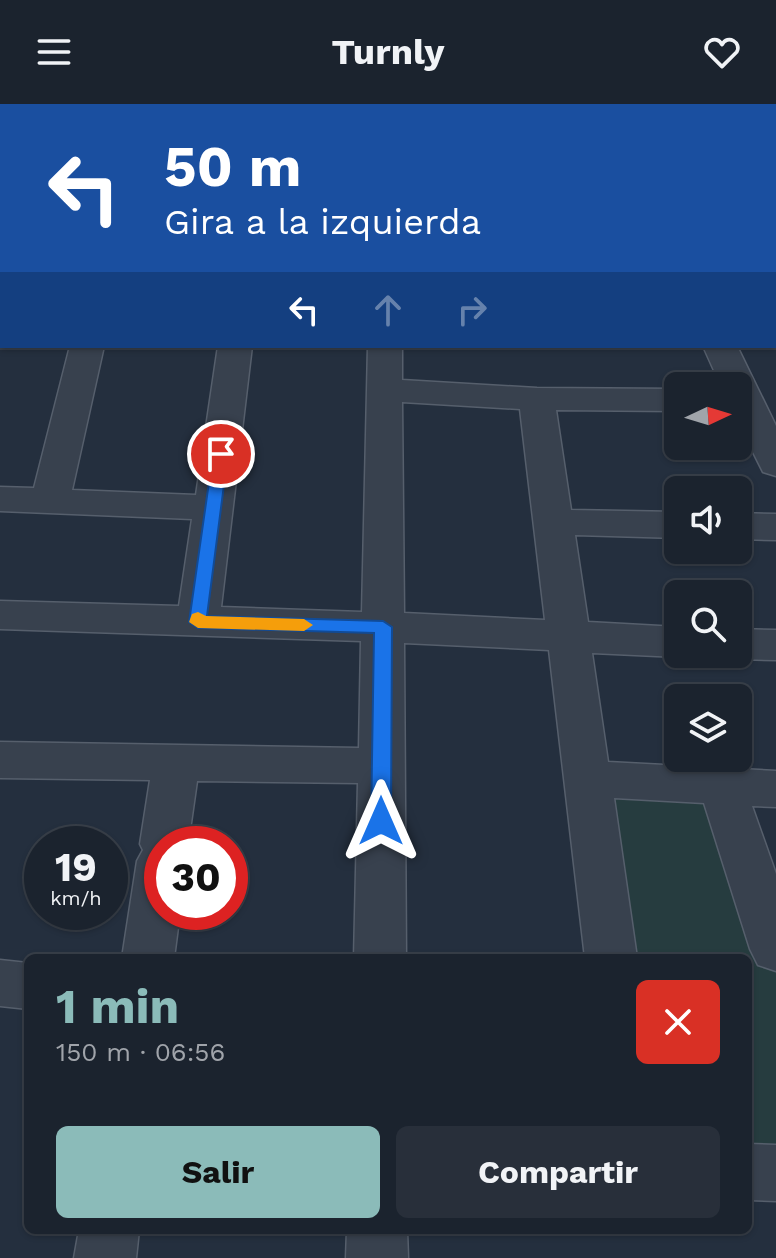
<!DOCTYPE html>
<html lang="es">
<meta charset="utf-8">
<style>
:root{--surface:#1b232e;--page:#282f3a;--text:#f1f3f6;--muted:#a0a4aa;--line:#39404a;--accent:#8bbbb9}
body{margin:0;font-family:"Work Sans",sans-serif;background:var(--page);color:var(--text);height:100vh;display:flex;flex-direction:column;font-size:30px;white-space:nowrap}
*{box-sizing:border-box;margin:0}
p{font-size:26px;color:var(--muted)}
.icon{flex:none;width:44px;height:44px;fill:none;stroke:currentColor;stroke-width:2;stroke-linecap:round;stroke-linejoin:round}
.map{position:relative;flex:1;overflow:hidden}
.panel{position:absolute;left:24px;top:850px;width:728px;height:280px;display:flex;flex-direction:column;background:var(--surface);border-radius:12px;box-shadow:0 2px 6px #0004,0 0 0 2px var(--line)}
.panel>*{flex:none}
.banner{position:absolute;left:0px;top:0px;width:776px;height:244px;box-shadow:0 2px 6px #0004,0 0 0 2px var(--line);background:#1a4fa0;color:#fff;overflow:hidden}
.needle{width:52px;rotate:86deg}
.buttons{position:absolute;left:664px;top:268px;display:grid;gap:16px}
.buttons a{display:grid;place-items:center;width:88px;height:88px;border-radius:12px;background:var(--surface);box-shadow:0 2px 6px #0004,0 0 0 2px var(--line);font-size:40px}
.speed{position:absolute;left:24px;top:722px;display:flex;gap:16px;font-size:40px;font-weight:700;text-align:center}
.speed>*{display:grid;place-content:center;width:104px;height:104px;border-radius:50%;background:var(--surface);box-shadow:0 2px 6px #0004,0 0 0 2px var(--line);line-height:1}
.speed small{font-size:20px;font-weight:400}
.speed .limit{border:12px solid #d22;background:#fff;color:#111}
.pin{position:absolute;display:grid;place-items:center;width:68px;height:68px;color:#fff;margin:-34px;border:4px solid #fff;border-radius:50%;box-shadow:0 2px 8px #0007}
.me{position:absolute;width:88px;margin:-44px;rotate:0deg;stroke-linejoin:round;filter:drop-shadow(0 0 6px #0008)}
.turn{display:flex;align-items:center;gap:28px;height:168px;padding:0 32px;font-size:36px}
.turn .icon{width:104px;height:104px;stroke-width:2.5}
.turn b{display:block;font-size:56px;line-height:68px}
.lanes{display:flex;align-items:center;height:76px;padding:0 32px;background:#0003;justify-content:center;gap:40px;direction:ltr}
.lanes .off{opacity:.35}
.round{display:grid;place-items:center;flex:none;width:84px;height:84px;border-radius:12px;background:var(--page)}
.summary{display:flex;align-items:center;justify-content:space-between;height:136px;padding:0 32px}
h1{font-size:48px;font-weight:700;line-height:60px;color:var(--accent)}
.action{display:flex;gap:16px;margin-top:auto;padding:16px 32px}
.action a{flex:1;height:92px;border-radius:12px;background:var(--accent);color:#111;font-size:32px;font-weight:700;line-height:92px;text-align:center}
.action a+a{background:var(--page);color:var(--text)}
header{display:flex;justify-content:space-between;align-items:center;height:104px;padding:0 32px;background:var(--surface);font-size:36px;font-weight:700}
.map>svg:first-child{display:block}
.green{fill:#263c3f}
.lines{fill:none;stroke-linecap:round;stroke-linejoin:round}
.minor-casing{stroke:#565f6c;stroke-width:3}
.minor{fill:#38414e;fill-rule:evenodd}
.route{fill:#1a73e8;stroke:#114b97;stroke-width:2}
.slow{fill:#f59e0b}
</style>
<header><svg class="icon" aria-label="menu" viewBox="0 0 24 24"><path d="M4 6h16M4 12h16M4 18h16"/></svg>Turnly<svg class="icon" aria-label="heart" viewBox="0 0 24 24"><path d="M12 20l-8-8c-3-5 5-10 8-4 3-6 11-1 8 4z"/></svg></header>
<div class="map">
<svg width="776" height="1154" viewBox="0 0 776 1154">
<rect width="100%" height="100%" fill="#242f3e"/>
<path class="green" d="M591,683L723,690L776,845V1069L748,1065V854H617Z"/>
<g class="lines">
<g class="minor-casing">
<g id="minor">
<rect x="774" y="5" width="2" height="20"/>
<rect x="0" y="179" width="2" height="20"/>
<rect x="774" y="198" width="2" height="20"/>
<path d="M70,242H104L72,386L196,391L218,242H252L221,503L362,508L368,242H402V276L537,284L678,285V307L556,306L571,406L678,408V434L575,431L588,518L678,523V550H688L678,553L592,549L608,658L776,667V703L752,702L776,770V867L758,861L750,845L704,699L614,694L637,854H585L549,546L404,539L406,854H354L358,679L197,677L188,740H162V808H180L174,854H122L137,757L143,746L140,740L150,676L0,674V638L359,644L361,537L0,525V497L179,502L192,415L0,407V383L34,384ZM402,298L520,305L545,516L404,509Z"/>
<path d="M703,242H737L776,322V372L763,368L738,318V282H721Z"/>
<path d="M738,409L776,410V436L738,435Z"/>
<path d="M738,525L776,526V556L738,555L723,551L738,550Z"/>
<path d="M0,856L28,859V905L0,902Z"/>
<path d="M748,1040L776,1041V1097L748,1096Z"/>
<path d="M79,1126H139L136,1154H74Z"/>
<path d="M347,1126H407L408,1154H346Z"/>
</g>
</g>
<use href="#minor" class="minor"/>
</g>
<path class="route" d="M221,345L228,350L207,512L383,517L392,523L391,717L388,722H374L371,717L374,529L198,524L189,518L213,350Z"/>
<path class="slow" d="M198,508L206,512L304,515L313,521L304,527L198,524L189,518L192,510Z"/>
</svg>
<div class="buttons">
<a><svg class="needle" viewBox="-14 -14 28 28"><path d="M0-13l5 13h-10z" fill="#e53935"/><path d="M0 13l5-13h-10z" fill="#a0a4aa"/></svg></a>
<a><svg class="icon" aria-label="sound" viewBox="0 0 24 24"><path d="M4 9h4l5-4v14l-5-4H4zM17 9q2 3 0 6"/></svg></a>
<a><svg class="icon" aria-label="search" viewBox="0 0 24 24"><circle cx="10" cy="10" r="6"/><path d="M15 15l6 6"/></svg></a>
<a><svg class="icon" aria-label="layers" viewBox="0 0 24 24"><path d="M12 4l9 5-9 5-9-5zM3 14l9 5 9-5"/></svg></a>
</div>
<div class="speed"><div>19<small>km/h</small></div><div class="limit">30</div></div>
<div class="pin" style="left:221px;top:350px;background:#d93025"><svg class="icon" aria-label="arrive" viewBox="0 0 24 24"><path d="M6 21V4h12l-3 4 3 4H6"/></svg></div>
<svg class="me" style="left:381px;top:717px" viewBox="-20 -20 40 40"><path d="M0-17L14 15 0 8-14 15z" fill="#1a73e8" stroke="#fff" stroke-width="4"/></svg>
<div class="banner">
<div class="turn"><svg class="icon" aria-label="left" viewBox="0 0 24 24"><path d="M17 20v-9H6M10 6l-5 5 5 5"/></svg><div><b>50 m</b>Gira a la izquierda</div></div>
<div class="lanes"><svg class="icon" aria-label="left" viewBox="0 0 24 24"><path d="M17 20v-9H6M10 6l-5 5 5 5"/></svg><svg class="icon off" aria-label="ahead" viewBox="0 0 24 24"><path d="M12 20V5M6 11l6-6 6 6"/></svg><svg class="icon off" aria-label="right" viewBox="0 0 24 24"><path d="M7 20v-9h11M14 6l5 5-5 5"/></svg></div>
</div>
<section class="panel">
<div class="summary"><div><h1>1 min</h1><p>150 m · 06:56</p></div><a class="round" style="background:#d93025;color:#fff"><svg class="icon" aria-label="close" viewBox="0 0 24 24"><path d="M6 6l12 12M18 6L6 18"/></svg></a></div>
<div class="action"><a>Salir</a><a>Compartir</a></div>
</section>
</div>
